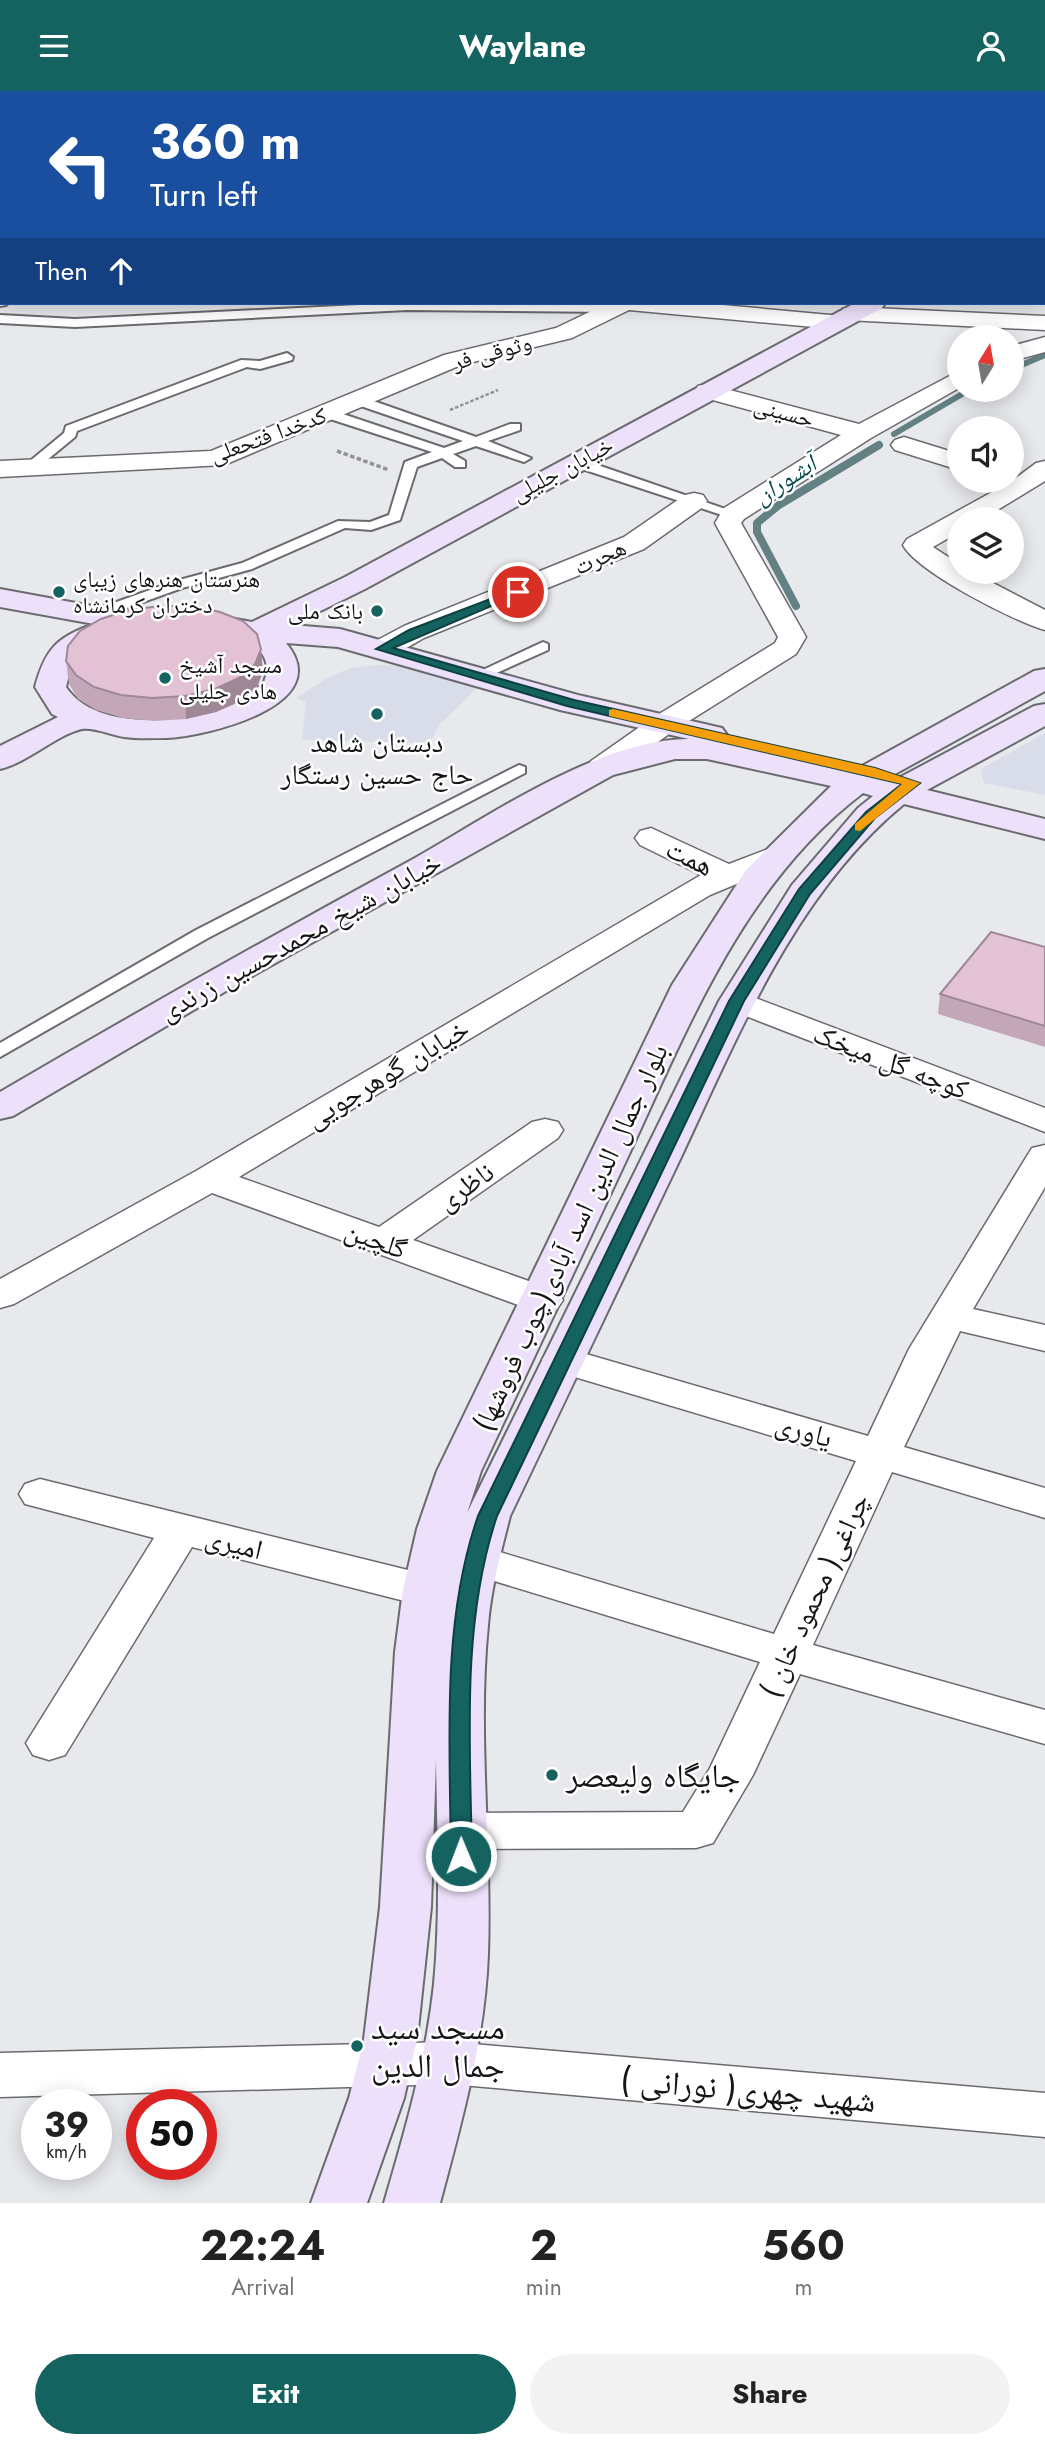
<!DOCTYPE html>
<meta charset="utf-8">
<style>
:root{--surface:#fff;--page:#f2f2f2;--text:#222;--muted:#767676;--accent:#146361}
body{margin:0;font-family:Jost,"Noto Naskh Arabic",sans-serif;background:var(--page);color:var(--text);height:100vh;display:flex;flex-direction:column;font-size:26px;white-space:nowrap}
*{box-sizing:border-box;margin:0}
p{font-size:23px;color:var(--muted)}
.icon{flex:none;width:38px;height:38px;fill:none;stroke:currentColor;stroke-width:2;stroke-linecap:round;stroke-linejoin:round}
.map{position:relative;height:2112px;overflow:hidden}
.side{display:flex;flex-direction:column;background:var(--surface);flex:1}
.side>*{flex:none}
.top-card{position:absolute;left:0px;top:0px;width:1046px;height:214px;box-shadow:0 4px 18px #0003;background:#1a4fa0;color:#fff;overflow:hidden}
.needle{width:46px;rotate:11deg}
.controls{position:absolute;left:947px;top:234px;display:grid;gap:14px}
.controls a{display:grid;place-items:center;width:77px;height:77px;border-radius:50%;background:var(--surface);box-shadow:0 4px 18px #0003;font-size:35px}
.speed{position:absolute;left:21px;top:1998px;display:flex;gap:14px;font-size:35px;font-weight:700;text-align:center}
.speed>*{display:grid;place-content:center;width:91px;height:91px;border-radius:50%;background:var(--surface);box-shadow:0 4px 18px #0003;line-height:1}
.speed small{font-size:18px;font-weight:400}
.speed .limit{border:10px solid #d22;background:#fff;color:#111}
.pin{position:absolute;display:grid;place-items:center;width:60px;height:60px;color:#fff;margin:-30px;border:4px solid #fff;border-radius:50%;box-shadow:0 2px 7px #0007}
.me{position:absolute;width:77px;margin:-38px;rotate:359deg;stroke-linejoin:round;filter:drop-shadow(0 0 5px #0008)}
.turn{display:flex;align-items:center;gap:24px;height:147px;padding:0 35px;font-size:32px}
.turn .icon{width:91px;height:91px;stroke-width:2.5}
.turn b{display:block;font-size:49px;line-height:60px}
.then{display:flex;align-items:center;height:66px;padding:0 35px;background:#0003;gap:14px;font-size:26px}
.eta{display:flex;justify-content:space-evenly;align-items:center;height:119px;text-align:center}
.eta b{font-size:42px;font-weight:700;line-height:49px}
.primary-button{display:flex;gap:14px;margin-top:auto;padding:14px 35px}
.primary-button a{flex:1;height:80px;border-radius:42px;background:var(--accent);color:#fff;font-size:28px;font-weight:700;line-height:80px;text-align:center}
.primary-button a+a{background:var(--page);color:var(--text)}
header{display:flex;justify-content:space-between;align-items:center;height:91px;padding:0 35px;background:var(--accent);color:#fff;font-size:32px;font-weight:700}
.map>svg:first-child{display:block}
.built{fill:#d9dde9}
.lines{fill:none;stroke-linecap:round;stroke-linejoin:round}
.stream-far1{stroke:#638082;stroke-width:6}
.stream{stroke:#638082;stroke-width:8}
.lane-casing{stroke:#696b6e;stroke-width:4}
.street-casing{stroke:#696b6e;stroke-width:3}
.secondary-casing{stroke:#696b6e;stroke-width:4}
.path-far1{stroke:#919296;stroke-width:2.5;stroke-dasharray:3.5 2;stroke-linecap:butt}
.path{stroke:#919296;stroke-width:3.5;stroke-dasharray:4.5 2.5;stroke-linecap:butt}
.lane{fill:#fff;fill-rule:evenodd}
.street{fill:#fff;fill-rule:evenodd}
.secondary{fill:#ede0fa;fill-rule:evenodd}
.wall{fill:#c3a7b8}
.shaded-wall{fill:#9f8896}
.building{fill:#e3c2d6;stroke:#9f8896;stroke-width:2}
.route{fill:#146361;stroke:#0d403f;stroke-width:2}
.slow{fill:#f59e0b}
.poi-dot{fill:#146361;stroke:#fff;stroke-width:2.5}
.labels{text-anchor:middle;stroke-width:5;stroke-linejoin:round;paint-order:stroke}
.far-street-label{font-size:23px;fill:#151517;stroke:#fff}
.far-poi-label{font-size:23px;fill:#151517;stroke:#fff;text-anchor:start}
.far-water-label{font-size:24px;font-style:italic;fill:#06494c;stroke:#fff}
.poi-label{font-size:28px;fill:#151517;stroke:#fff}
.street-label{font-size:28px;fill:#151517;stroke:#fff}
.near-poi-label{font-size:33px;fill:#151517;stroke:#fff;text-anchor:start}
.near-street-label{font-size:33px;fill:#151517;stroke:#fff}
</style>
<header><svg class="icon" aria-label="menu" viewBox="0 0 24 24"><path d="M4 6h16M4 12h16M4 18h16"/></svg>Waylane<svg class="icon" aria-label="person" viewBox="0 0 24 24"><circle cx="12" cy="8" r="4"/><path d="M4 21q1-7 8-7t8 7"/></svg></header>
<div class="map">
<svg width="1045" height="2112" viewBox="0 0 1045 2112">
<rect width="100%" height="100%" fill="#e7e9ed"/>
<g class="built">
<path d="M379,574L403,575L478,596L438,635L430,652L302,649L306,611L296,607L327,587L350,577Z"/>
<path d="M1045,642V704L984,692L981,678Z"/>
</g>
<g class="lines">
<g class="stream-far1">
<path d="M1012,278L1045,264"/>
<path d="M894,343L969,299"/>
</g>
<path class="stream" d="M796,515L757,441V432L779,414L879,354"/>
<g class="lane-casing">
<g id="lane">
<rect x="0" y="143" width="2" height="8"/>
<path d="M0,207L2,212H8L6,214L0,215Z"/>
<path d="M398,212L616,213L622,217L616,221L407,219L75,236L0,232V224L75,228Z"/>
<path d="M287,262L293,266L292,269L260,278L247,276L77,340L75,346L36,378L24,375L64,342L66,335L241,269L260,270Z"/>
<path d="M352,306H362L476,346L510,333H520V339L488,350L531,367L524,371L476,355L453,363L465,370V376H455L442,367L417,376L400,429L371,439L345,437L252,478L182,497L99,527H89V521L172,491L242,472L338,430L370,431L389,424L405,371L432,361L321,325V319H331L444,357L463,350L352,312Z"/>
<path d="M570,368H580L740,423L728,426L570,374Z"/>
<path d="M543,551L548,553V559L483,588H473L470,585Z"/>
<path d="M519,674L525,676V682L208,847L0,966V952L196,839Z"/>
</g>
</g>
<g class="street-casing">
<g id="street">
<path d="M591,0H618L619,2H592Z"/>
<path d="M756,0H780L781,2H757Z"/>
<path d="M910,0H935L936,2H911Z"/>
<path d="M949,0H975L976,2H950Z"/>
<path d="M608,212H701L841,225L843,218L851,216L1045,225V239L847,229L844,236L836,238L629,219L572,247L461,274L224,374L0,386V370L211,360L444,264L556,237Z"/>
<path d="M1045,246V261L1012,270V255Z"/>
<path d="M959,280V297L871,347L744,428L741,432L806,546L796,563L673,640L613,684L602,686L591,684L587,677L591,670L651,628L775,552L778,546L715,432L724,417L841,344L698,305L695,300L698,295L707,293L859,333Z"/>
<path d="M904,346L959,363V379L895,359L891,354L895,349Z"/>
<path d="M1045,370V390L981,429H959V441L933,456L959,473V481H972L1045,519V539C1015,531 916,480 903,454L907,448L1012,390L1036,372Z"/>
<path d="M694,402L703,404L707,410L703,416L644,458L424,547C407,556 391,569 372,564L368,558L372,552L404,535L624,446L685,404Z"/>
<path d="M651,737L729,773L776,755L787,758L792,765L787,772L710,804L239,1086L379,1136L532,1031L545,1028L558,1031L563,1039L558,1047L413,1149L557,1200L563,1209L557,1218L543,1222L529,1218L212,1102L14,1213L0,1217V1188L196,1080L701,784L640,754L635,747L640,740Z"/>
<path d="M737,900L1045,1017V1041L725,917L720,910L725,903Z"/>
<path d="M1045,1054V1096L973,1218L1045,1234V1260L960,1240L904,1356L1045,1397V1427L892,1381L813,1554L1045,1619V1653L800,1583L753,1684L713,1752L696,1757L461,1758L444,1753L437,1740L444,1727L461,1722L683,1721L710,1677L760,1571L458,1479L451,1468L458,1457L473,1453L774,1543L856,1370L548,1278L542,1269L548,1260L562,1256L868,1345L909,1258L1027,1065L1032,1057Z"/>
<path d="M40,1388L428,1484L443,1489L450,1500L443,1511L428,1516L192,1456L65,1664L49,1669L33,1664L26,1652L154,1447L25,1413L19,1403L25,1393Z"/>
<path d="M450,1951L1045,2002V2046L450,1993L0,2006V1962Z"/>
</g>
</g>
<g class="secondary-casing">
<g id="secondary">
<path d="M0,0H18V2H2V7Z"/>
<path d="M79,0H107L108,2H81Z"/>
<path d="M693,0H720L692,2Z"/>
<rect x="0" y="125" width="2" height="14"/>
<path d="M855,212H885L882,217L365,498L292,534L340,538L578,604L722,637L727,644L720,651L853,680L1034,580L1045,578V600L886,688L893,690L1034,615L1045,613V635L927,699L1045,728V748L904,713C791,806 735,953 674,1081C619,1196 565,1310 510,1425C501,1461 491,1497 488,1534C477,1643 492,1753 488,1863C485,1948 462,2030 440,2112H384C405,2040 426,1968 434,1893C441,1819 437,1743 436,1669L431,1816L417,1948L404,2007L367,2112H311L349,2007L364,1948L380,1816L395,1561L403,1499L417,1438L437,1380L672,894L746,779L831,695L707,668H675L613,684L238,893L13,1025L0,1028V1001C137,921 275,843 415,767C491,724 600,648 689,648L560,619L338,556L286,552C338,614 207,645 167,647C153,647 137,648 124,646C112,644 93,636 82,638C56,644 29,671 0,678V655L58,626L52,623L35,596C45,559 56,546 94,533L0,516V498L136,523L168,519L196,521L252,531L345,486ZM168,537C198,539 283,541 264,591C224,631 101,649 66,596L72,571L77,566L117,545ZM863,702L873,705L858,717L792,794L719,910L467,1422L481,1380C529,1277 577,1175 625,1072C687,939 742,794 863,702Z"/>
</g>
</g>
<path class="path-far1" d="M450,319L498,299"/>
<path class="path" d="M337,360L389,379"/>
<use href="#lane" class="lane"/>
<use href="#street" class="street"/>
<use href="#secondary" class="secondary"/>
</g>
<g class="wall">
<rect x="0" y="12" width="2" height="31"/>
<path d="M66,570L263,581L257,596L241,610L216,621L186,628L154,630L123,627L96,619L78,608L69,593Z"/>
<path d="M1045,856V956L938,923L940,903Z"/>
</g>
<path class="shaded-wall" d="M261,558L263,581L257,596L241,610L216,621L186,628L185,605Z"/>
<g class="building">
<rect x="0" y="12" width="2" height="17"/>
<path d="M160,515H192L220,521L243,530L257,543L261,558L255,573L239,587L215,598L185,605L152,607L121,604L94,596L76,584L66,570L68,555L80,540L101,528L129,519Z"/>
<path d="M991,841L1045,856V935L940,903Z"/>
</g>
<path class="route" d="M514,499L524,501L393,557L574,609L875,677L920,692L875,727L810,803L744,910L497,1425C461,1532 470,1653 472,1765L469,1770H454L451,1765C450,1652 441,1532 478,1425L729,910L799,798L866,721L902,693L567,615L376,558L409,539Z"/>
<path class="slow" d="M613,618L875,677L920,692L860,740L855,739V733L902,693L609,625V619Z"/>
<g class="poi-dot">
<circle cx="59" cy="501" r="7"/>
<circle cx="377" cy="520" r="7"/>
<circle cx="165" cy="587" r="7"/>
<circle cx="377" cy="623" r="7"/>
<circle cx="552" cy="1684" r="7"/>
<circle cx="357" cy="1955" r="7"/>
</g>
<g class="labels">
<g class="far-street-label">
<text transform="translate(492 261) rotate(-15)" y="8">وثوقی فر</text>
<text transform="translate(784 321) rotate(15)" y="8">حسینی</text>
<text transform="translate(268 344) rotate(-20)" y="8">کدخدا فتحعلی</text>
<text transform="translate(562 378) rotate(-28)" y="8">خیابان جلیلی</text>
<text transform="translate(600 466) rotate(-24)" y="8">هجرت</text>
</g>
<g class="far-poi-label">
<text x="73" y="496">هنرستان هنرهای زیبای<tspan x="73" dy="26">دختران کرمانشاه</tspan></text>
<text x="363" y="528" text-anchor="end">بانک ملی</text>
<text x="179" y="582">مسجد آشیخ<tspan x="179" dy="26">هادی جلیلی</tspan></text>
</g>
<g class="far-water-label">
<text transform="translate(785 389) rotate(-33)" y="8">آبشوران</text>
</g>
<g class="poi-label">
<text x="377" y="661">دبستان شاهد<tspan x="377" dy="32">حاج حسین رستگار</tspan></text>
</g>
<g class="street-label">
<text transform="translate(690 766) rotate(26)" y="10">همت</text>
<text transform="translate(300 845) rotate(-29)" y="10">خیابان شیخ محمدحسین زرندی</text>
<text transform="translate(891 970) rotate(21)" y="10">کوچه گل میخک</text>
<text transform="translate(387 982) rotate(-31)" y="10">خیابان گوهرجویی</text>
<text transform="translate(465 1095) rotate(-35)" y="10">ناظری</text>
<text transform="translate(570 1146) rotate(-65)" y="10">بلوار جمال الدین اسد آبادی(چوب فروشها)</text>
<text transform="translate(376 1148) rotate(20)" y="10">گلچین</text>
<text transform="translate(804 1339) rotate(16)" y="10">یاوری</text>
<text transform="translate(234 1452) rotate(14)" y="10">امیری</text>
<text transform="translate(814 1504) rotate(-65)" y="10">چراغی( محمود خان )</text>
</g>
<g class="near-poi-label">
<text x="566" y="1696">جایگاه ولیعصر</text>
<text x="371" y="1948">مسجد سید<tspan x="371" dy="38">جمال الدین</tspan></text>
</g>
<g class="near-street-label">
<text transform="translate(748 1998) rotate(5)" y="12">شهید چهری( نورانی )</text>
</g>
</g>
</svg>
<div class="controls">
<a><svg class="needle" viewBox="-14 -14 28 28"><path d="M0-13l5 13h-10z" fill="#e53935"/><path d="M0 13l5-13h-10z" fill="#767676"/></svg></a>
<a><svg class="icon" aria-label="sound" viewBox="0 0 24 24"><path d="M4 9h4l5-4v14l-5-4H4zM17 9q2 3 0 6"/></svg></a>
<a><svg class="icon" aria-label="layers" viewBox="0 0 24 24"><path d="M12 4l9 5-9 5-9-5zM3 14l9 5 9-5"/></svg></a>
</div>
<div class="speed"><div>39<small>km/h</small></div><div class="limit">50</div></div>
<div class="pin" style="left:518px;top:501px;background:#d93025"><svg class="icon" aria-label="arrive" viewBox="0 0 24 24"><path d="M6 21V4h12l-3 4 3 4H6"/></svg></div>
<svg class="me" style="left:461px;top:1765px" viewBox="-20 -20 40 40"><circle r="17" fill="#146361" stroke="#fff" stroke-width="3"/><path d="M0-11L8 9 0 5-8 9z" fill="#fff"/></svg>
<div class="top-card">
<div class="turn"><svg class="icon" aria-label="left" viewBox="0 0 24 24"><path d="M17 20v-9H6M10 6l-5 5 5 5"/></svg><div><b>360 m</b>Turn left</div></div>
<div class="then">Then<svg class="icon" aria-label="ahead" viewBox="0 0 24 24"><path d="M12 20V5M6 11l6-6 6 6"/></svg></div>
</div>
</div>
<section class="side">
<div class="eta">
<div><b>22:24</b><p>Arrival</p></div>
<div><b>2</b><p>min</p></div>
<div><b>560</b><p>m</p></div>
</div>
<div class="primary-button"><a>Exit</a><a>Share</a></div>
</section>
